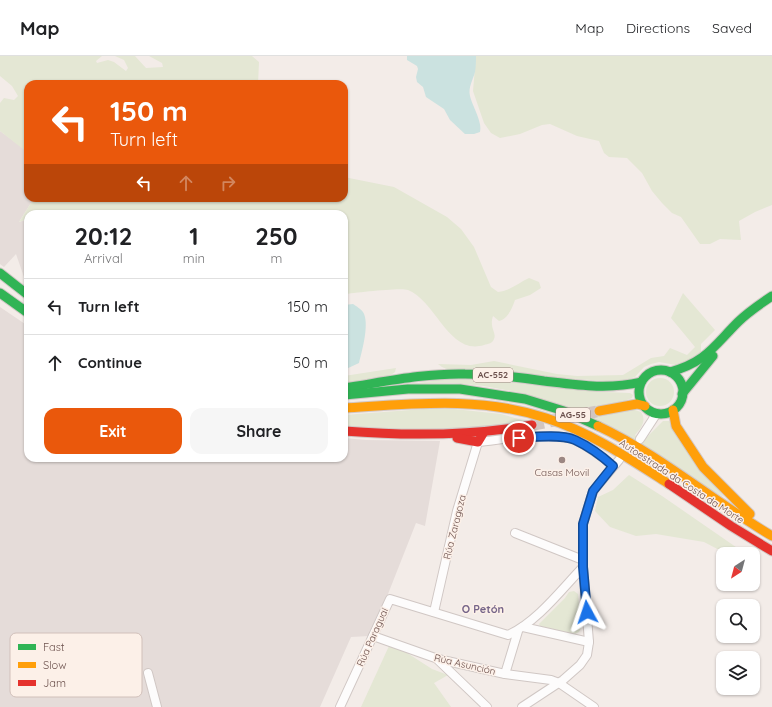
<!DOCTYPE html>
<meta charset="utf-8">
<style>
:root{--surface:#fff;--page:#f6f6f6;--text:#202124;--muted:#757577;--line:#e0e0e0;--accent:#ea580c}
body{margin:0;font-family:Quicksand,sans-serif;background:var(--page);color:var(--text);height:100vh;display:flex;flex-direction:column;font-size:15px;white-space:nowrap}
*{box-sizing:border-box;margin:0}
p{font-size:13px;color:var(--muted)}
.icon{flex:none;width:22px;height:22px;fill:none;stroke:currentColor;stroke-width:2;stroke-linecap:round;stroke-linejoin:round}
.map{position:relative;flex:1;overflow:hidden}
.details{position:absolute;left:24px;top:154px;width:324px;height:252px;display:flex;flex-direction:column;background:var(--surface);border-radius:12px;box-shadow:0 1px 3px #0004}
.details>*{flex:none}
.top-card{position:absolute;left:24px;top:24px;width:324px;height:122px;border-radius:12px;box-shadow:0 1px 3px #0004;background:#ea580c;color:#fff;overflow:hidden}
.needle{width:26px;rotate:216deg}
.controls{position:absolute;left:716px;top:491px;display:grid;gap:8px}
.controls a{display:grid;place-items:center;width:44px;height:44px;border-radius:8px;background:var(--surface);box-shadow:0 1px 3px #0004;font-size:20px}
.pin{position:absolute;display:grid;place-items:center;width:34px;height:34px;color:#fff;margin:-17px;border:2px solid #fff;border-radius:50%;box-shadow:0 1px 4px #0007}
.me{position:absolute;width:44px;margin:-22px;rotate:355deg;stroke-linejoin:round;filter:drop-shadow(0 0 3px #0008)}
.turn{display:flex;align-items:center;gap:14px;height:84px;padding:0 20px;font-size:18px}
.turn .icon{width:52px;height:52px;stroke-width:2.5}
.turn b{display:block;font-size:28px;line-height:34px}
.lanes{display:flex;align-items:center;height:38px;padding:0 20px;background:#0003;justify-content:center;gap:20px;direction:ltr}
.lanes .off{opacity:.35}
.eta{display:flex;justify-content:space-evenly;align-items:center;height:68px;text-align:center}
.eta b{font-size:24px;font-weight:800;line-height:28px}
.button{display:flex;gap:8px;margin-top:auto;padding:8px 20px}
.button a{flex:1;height:46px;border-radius:12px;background:var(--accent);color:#fff;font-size:16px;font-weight:800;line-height:46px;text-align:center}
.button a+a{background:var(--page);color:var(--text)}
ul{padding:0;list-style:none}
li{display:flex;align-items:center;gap:12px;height:56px;padding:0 20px;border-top:1px solid var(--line)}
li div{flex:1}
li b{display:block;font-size:15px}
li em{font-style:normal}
header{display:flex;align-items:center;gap:24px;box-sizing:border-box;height:56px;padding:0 20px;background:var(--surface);border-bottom:1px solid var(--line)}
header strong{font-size:19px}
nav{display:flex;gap:22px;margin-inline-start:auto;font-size:14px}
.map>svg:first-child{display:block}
.industrial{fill:#e5dcd9}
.green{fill:#e4e7d4}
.water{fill:#cbe2e0}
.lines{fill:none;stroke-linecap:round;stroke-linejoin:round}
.primary-tunnel{stroke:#d1c5c1;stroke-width:12;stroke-dasharray:12 6;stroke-linecap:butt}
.street-casing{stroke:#d0c7c4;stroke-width:10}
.fast-casing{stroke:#d2c8c6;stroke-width:11}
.slow-casing{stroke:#d2c8c6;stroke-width:11}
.jam-casing{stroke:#d2c8c6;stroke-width:11}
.street{stroke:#fdfcfc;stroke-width:8}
.fast{stroke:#30b455;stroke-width:9}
.slow{stroke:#ff9f0a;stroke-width:9}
.jam{stroke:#e5322d;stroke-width:9}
.route-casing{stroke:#114b97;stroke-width:10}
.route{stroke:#1a73e8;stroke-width:7}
.poi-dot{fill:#9b8783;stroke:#fcf0e8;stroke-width:1.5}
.labels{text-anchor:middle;stroke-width:3;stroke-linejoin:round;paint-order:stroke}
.shield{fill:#fcf0e8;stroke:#97817c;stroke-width:1}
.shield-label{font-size:9px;font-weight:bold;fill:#6c514d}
.poi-label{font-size:10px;fill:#6c514d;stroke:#fcf0e8}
.street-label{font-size:10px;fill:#6c514d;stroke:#fcf0e8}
.neighbourhood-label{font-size:11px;font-weight:bold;fill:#756589;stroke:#fcf0e8}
.key{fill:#fcf0e8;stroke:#d1c0ba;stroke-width:1}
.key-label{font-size:11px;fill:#6c514d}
</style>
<header>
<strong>Map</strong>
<nav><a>Map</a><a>Directions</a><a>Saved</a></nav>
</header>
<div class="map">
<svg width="772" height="651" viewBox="0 0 772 651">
<rect width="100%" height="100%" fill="#f3ece8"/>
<g class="industrial">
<path d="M0,75L27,95L28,97V142H34L19,166L28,163V228L26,227L16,198L4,211L0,208Z"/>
<path d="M0,251L28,270V402H344V382L366,384L440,385L425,470L416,467L388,538L369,580L351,581L320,651H0Z"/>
</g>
<g class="green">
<path d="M0,0H102L96,5L97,7L108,4L114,6L126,15L128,12L124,4L115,0H135L146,12L163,11L162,7L149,0H252L259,6L258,28H28V97L0,75V47L4,42L14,44L18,40L12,30L0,20Z"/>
<path d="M476,0H772V149L755,156L739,165L741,184L720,183L710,188H700L681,161L672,157L662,147L652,135L642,117L627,102L609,101L604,97L599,85L577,80L550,68L542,69L520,78L500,82L491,77L484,67L473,35Z"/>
<path d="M344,121L394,131L447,161L461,173L474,191L491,231L498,236C510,235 518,227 529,222L539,226L541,232L530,239L515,244C512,252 508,263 499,265L493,260C489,272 497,277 494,283C493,287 488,288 484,289C449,300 436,245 408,234C401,231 355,237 344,238V158H28V163L19,166L34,142H344Z"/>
<path d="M683,237L715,274L701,288V300L676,309L659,306L651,308L644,311L635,321L620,326L449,314L442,311L438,308L471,309L494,305L557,318L577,320L623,319L651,302L664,300L670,292L687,299L695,291L671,262Z"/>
<path d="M396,312L395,316L388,321L344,328V320Z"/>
<path d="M460,321L605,336L630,337L633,339L632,342L622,346L632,353L641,356C647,365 641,372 635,379L642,386L663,365H669L724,441L528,338L484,330L454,327L411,328Z"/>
<circle cx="660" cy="336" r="14"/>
<path d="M424,353H454L501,358L532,367L447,375L344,371V359Z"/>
<path d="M629,419L662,440L746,498H727L704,486L656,478L636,480L610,471L595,455L598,441L613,434Z"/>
<path d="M574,535L578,538L581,572L579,576L575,578L540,570L539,568L565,542L569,536Z"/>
<path d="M389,590L404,595L432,613L448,619L434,627L451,651H361Z"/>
</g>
<g class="water">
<path d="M407,0H476C476,5 476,11 475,16C473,24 468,31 470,40C472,49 483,67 480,76L474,78H465L450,64L444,53L426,41L423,31L417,26L416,21L418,13L417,10L407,4Z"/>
<path d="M353,248C356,250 361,253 363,256C370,267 362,295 359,307L344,314V249Z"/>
</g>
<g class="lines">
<path class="primary-tunnel" d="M532,369L599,355"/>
<g class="street-casing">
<g id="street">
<path d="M640,383L657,357"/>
<path d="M515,477L583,504"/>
<path d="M434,556L457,455L478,386C507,383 543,376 572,383C582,386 605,403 613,410"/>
<path d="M523,571L589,586"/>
<path d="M373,580L438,603L505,618L551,624L559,627L594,651"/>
<path d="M438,604L487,651"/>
<path d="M148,617L157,651"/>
<path d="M505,618L518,575"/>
<path d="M340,651L390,543L508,579C537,566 561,534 583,511"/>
<path d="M522,651L563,624L580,609L587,599L589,586L583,511V468L593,435L619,404"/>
</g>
</g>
<g class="fast-casing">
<g id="fast">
<path d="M0,217L28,239"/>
<path d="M0,237L28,257"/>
<circle cx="661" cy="336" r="22"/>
<path d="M670,316C706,306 713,291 738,266C748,256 760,248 772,240"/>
<path d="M344,332C384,326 424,317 465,318C492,318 518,321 544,325C577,329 608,334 641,326"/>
<path d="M682,338L713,300"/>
<path d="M344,339L408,333H460L525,343L564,355L598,370"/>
</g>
</g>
<g class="slow-casing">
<g id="slow">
<path d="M344,352C412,348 480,340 546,362C590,376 630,403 669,428"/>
<path d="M673,354L676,370L703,411L750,458"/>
<path d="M599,355L637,348L645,350"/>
<path d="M598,370C660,399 713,445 772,480"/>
</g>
</g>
<g class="jam-casing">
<g id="jam">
<path d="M344,375C407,380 470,380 532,369"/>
<path d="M457,382L478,386L484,376"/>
<path d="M669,428L731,470L772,495"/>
</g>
</g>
<use href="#street" class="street"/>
<use href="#fast" class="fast"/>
<use href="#slow" class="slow"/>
<use href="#jam" class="jam"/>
</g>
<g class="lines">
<g class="route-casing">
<path id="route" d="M519,382C534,381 561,378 575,384C588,390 602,400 613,410L593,435L583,468V511L587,556"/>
</g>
<use href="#route" class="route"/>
</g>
<circle class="poi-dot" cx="562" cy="404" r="4"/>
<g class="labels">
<g class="shield">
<rect x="473" y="312" width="40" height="14" rx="3"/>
<rect x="556" y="352" width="34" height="14" rx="3"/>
</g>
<g class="shield-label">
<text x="493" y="322">AC-552</text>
<text x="573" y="362">AG-55</text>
</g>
<g class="poi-label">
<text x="562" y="420">Casas Movil</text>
</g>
<g class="street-label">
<text transform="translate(682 425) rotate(33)" y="4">Autoestrada da Costa da Morte</text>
<text transform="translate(454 471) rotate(-76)" y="4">Rúa Zaragoza</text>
<text transform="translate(372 581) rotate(-66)" y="4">Rúa Paraguai</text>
<text transform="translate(465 608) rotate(13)" y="4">Rúa Asunción</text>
</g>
<g class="neighbourhood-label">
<text x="483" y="557">O Petón</text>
</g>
</g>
<rect x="10" y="577" width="132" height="64" rx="6" class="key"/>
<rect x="18" y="588" width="18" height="6" fill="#30b455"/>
<rect x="18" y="606" width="18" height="6" fill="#ff9f0a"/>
<rect x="18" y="624" width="18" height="6" fill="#e5322d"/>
<g class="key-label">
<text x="43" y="595">Fast</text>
<text x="43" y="613">Slow</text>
<text x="43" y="631">Jam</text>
</g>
</svg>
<div class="controls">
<a><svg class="needle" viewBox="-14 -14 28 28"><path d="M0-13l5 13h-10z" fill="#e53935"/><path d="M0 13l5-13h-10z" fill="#757577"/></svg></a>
<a><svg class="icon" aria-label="search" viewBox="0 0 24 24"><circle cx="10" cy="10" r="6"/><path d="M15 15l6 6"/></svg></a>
<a><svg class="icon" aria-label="layers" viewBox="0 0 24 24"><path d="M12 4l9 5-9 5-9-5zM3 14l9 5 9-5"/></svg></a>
</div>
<div class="pin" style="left:519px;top:382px;background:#d93025"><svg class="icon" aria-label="arrive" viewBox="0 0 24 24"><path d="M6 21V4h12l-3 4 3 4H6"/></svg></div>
<svg class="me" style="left:587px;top:556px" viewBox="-20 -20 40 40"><path d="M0-17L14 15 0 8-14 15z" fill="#1a73e8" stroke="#fff" stroke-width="4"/></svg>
<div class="top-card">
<div class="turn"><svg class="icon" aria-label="left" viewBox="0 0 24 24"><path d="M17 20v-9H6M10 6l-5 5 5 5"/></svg><div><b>150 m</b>Turn left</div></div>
<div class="lanes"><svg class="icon" aria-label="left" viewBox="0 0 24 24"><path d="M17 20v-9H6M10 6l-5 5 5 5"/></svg><svg class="icon off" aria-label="ahead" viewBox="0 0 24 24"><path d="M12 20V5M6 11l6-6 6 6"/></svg><svg class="icon off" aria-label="right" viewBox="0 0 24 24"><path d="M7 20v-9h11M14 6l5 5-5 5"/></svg></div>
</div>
<section class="details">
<div class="eta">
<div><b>20:12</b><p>Arrival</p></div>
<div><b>1</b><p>min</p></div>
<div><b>250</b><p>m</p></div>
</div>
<ul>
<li><svg class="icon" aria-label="left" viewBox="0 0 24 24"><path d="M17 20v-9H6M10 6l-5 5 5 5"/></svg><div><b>Turn left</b></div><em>150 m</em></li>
<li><svg class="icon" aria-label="ahead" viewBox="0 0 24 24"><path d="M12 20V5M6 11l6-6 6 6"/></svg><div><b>Continue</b></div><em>50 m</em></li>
</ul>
<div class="button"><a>Exit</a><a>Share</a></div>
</section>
</div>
